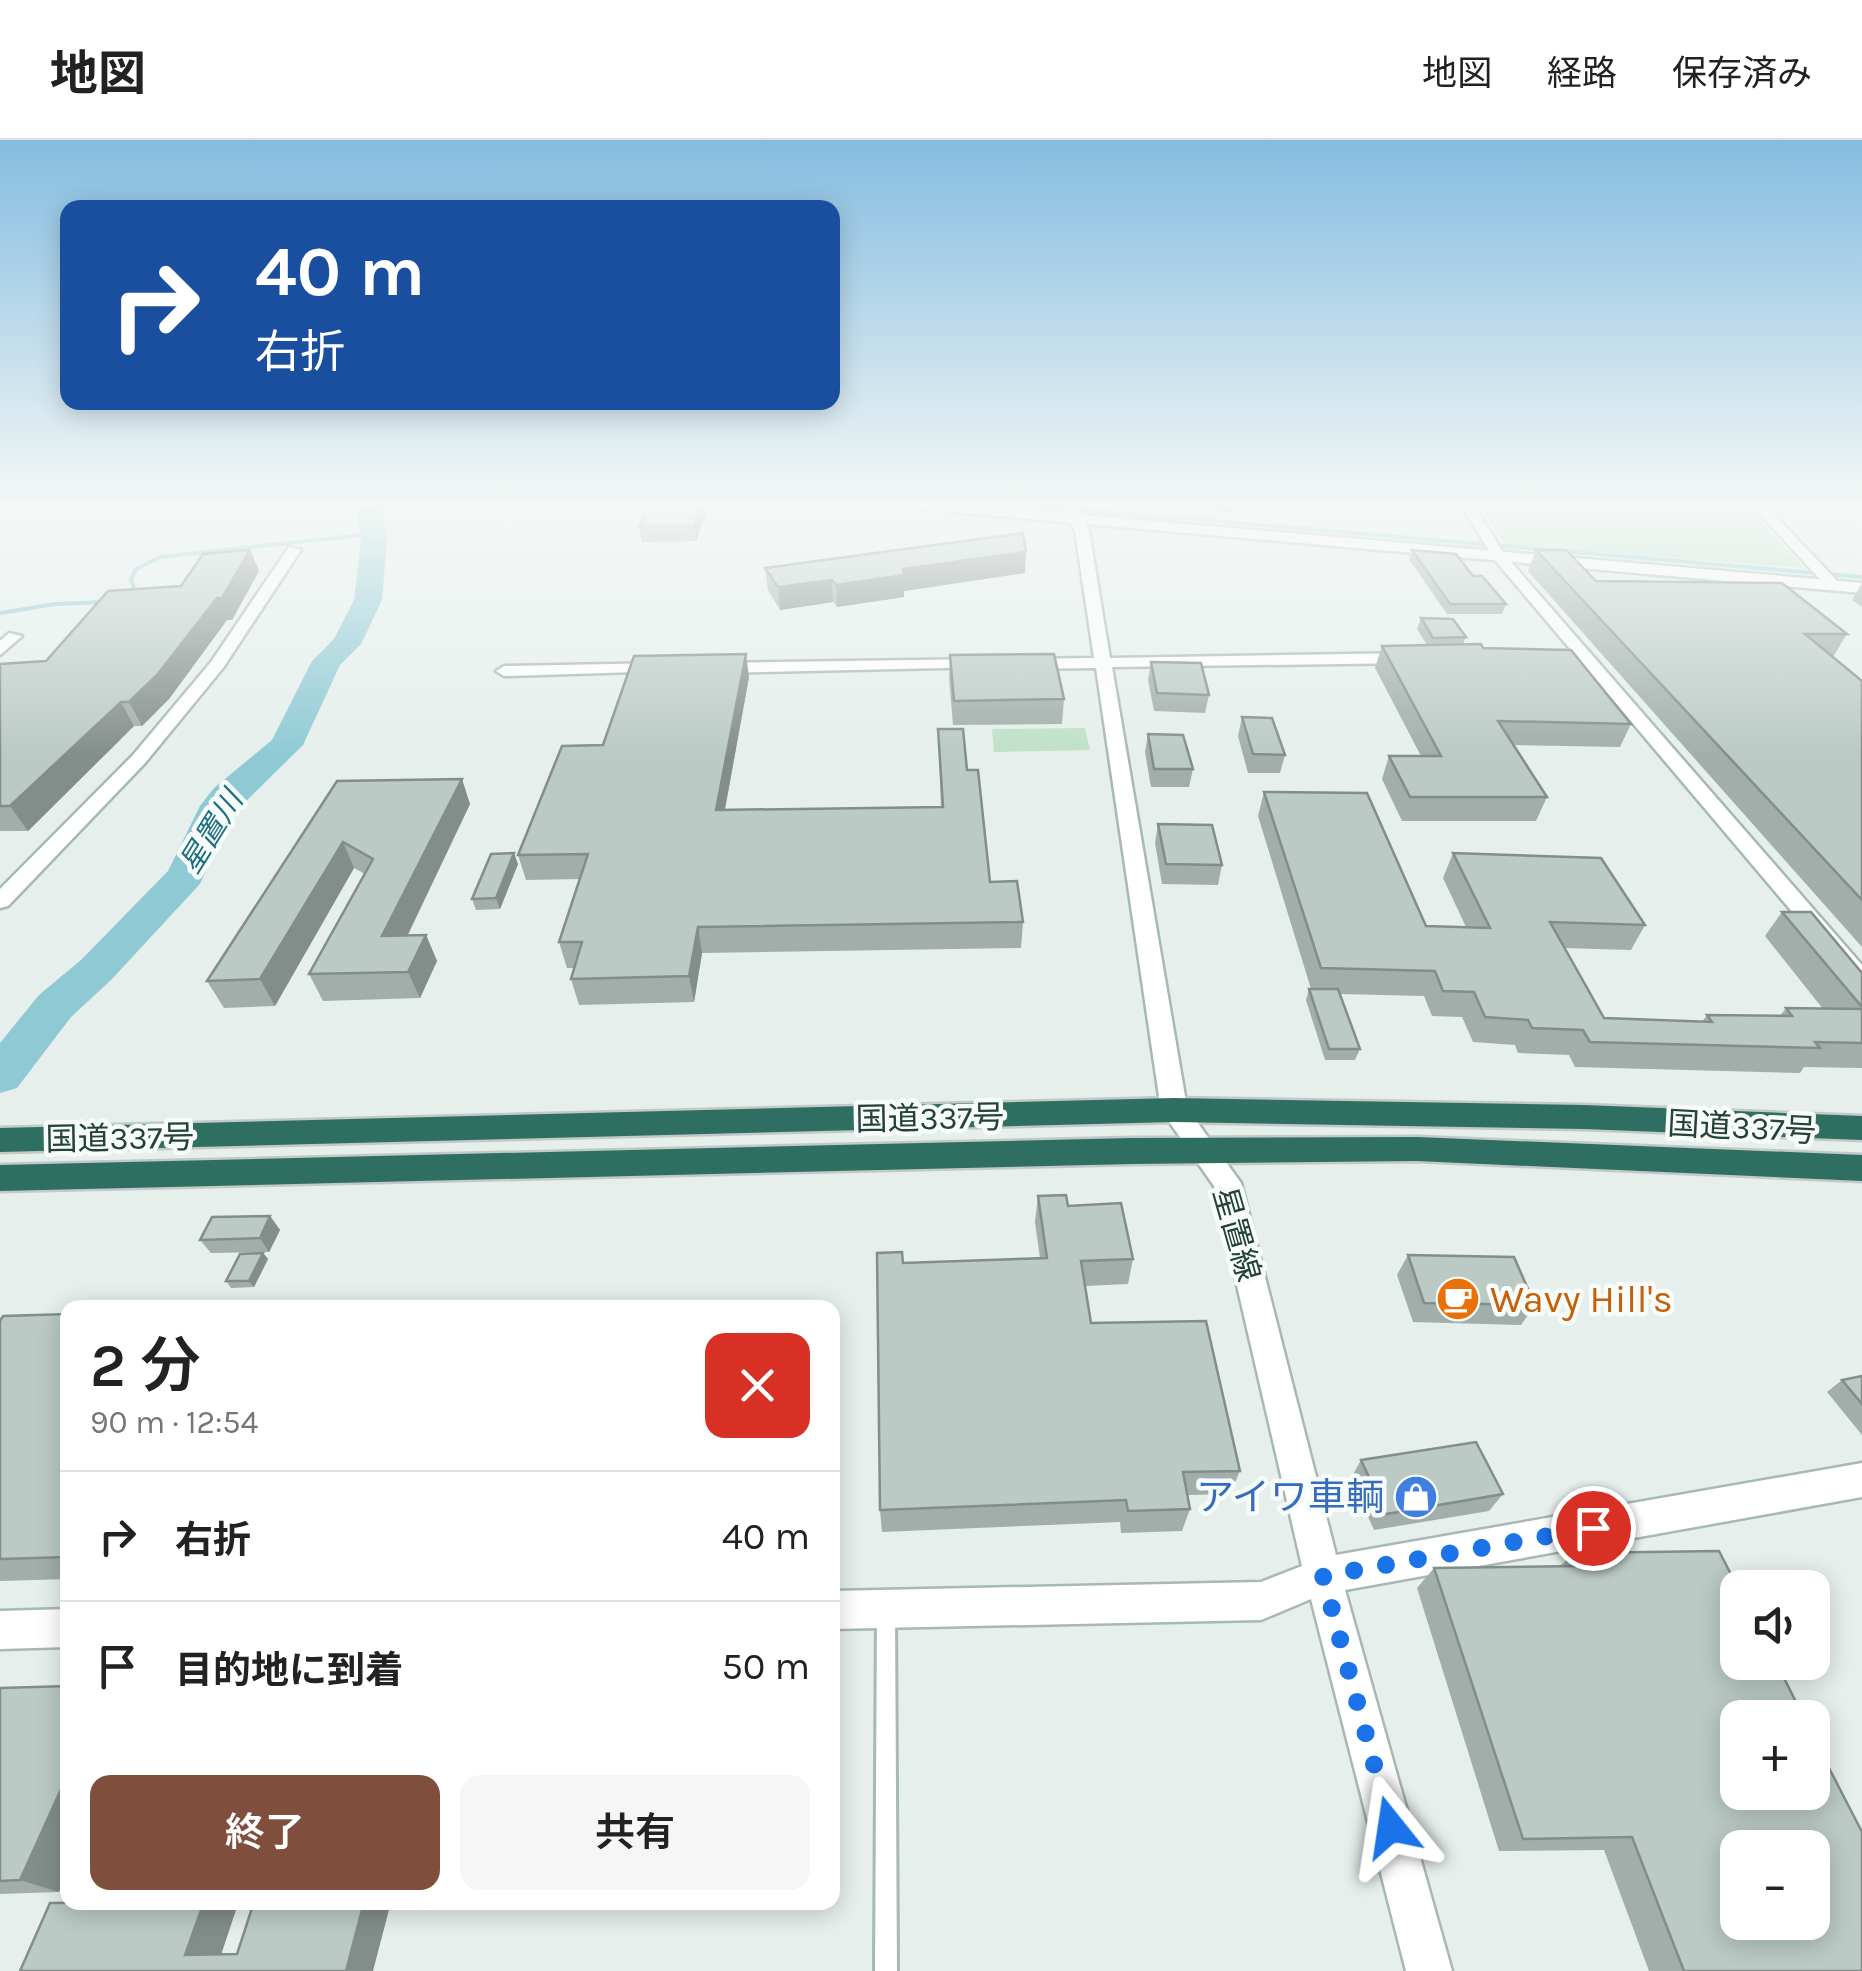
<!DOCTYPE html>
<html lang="ja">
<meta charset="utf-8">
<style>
:root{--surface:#fff;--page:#f6f6f6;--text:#222;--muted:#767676;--line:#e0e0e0;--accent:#804e3d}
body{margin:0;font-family:Karla,"Noto Sans JP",sans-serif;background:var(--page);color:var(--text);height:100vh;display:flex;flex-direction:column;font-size:38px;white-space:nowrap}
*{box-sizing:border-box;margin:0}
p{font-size:32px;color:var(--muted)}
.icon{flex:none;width:55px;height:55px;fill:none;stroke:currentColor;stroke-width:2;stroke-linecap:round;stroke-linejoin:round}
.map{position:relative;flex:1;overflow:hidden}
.panel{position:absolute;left:60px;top:1160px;width:780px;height:610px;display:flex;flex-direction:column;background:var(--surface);border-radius:20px;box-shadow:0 5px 25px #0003}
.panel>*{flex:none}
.top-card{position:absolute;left:60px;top:60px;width:780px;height:210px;border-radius:20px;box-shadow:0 5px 25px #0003;background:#1a4fa0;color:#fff;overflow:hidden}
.buttons{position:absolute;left:1720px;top:1430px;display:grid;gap:20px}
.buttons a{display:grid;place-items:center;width:110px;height:110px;border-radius:20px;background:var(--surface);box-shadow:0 5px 25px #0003;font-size:50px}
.pin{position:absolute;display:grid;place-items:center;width:85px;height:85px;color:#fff;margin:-42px;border:5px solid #fff;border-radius:50%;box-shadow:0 2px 10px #0007}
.me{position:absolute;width:110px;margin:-55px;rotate:345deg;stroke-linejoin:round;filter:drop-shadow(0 0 8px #0008)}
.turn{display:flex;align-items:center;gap:35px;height:210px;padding:0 30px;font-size:45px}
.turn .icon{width:130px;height:130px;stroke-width:2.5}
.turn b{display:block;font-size:70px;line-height:85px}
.round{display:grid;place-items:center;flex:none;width:105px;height:105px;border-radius:20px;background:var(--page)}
.headline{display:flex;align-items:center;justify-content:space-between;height:170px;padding:0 30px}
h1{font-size:60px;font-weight:600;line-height:75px}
.button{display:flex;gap:20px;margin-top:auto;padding:20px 30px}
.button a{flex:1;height:115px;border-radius:20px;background:var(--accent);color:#fff;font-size:40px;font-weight:600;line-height:115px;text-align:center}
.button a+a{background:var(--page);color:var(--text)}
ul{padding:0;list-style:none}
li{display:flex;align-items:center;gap:30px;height:130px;padding:0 30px;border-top:2px solid var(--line)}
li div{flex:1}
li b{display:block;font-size:38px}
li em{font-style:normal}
header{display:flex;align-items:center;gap:60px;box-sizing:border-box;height:140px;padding:0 50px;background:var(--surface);border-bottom:2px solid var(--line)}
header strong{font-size:48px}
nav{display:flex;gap:55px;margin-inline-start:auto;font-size:35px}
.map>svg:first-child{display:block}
.green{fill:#bfe0c8}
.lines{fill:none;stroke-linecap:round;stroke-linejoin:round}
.stream{stroke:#8ec9d4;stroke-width:4}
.river{fill:#8ec9d4;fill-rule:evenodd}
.lane-casing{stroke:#a8b8b2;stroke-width:6}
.street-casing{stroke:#a8b8b2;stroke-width:5}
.secondary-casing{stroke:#a4bbb3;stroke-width:5}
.highway-casing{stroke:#c2cac8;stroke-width:5}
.path{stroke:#86b3a5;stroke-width:2.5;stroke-dasharray:2.5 4;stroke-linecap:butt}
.lane{fill:#fff;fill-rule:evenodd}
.street{fill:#fff;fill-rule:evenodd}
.secondary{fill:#fff;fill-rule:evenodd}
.highway{fill:#2f6f62;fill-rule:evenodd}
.wall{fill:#a1aea9}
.shaded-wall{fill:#838d89}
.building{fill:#bbcac4;stroke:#838d89;stroke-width:2.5;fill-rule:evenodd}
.route{stroke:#1a73e8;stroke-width:18;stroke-dasharray:0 32.4}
.labels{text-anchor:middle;stroke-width:9;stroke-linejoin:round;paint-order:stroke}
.far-water-label{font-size:30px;font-style:italic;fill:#1c6f80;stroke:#f7fbf9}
.street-label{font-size:32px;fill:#24423a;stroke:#f7fbf9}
.near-food-label{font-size:38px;fill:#c56008;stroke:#f7fbf9;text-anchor:start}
.near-shop-label{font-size:38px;fill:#366cbe;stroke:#f7fbf9;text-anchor:end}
</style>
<header>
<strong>地図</strong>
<nav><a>地図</a><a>経路</a><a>保存済み</a></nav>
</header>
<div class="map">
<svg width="1862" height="1831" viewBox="0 0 1862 1831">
<rect width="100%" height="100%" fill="#e6efeb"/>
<g class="green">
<path d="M1477,361H1742L1804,428L1505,405Z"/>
<path d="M1085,588L1090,610L994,612L992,589Z"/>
</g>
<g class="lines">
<g class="stream">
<path d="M982,361L1862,437"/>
<path d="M128,455L134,448L131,439L136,429L160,417L372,394"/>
<path d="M0,473L55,464L106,462"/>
</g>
<path class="river" d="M356,361H380L387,399L382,460L361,504L340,525L303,605L231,676L200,744L111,840L71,877L17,948L0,953V903L39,855L81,820L168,731L200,666L214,648L272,600L312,521L334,499L354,460L361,399Z"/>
<g class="lane-casing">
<path id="lane" d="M886,1462L893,1464L895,1471L897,1831H875L877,1471L879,1464Z"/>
</g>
<g class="street-casing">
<g id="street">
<path d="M1062,361H1074L1089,391L1110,518L1413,513L1421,518L1413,523L1112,527L1187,968L1241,1043L1336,1415L1862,1323V1357L1345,1450L1452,1831H1406L1311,1459L1261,1480L832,1489V1451L1261,1442L1302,1426L1214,1046L1161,970L1096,528L1023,529L1015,524L1023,519L1094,518L1075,391Z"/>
<path d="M1459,361H1471L1504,414L1862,825V848L1854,845L1494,419Z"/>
<path d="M1748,361H1761L1839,443V449H1829Z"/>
<path d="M289,407L301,410L223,528L145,623L8,766L0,768V749L133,615L211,522Z"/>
<path d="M9,493L22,496L0,515V501Z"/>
<path d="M983,519L989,521V527L718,533L710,528L718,523Z"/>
<path d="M663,523L671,528L669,531L504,536L496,531L504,526Z"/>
<path d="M68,1469V1507L0,1509V1471Z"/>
</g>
</g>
<g class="secondary-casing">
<path id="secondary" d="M867,361H922L1862,443V453L874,365Z"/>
</g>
<g class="highway-casing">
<g id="highway">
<path d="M1174,958L1584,965L1862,976V1000L1584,989L1174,982L0,1012V988Z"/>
<path d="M1417,997L1862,1015V1041L1417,1021L1132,1024L0,1051V1025L1132,998Z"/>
</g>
</g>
<path class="path" d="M1498,381L1523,361"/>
<use href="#lane" class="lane"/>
<use href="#street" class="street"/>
<use href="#secondary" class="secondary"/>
<use href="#highway" class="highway"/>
</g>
<g class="wall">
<path d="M651,361H704L706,374L696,401L642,402L639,386Z"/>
<path d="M1202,361H1236L1234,374L1201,367Z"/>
<path d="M250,410L259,431L232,480H227L169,559L142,586H134L28,691H0V524L46,521Z"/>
<path d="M1412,410L1473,436L1506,464L1502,474H1447L1409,419Z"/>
<path d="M1536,410L1596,441L1847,494L1833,517L1862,541V807L1528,431Z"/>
<path d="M765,428L1025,433L904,451V457L837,467L833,462L780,470L768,450Z"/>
<path d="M1862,443V467L1852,460Z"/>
<path d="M1421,478L1466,497L1463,504L1483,508L1631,584L1620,607L1514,605L1547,657L1536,681H1402L1382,639L1389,616H1421L1375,528L1382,506L1427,505L1417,489Z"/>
<path d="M950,515L1064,559L1062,584L953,585L949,538Z"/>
<path d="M1151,522L1209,555L1205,573L1154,571L1148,540Z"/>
<path d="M749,537L725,670L941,667L938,589L967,630L990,742L1023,782L1021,808L702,813L694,862L579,865L571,839L574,828H567L559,802L580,739L526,740L518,715L603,605Z"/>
<path d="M1242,577L1285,615L1280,633H1248L1238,596Z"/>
<path d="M1148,594L1193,629L1189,647H1151L1145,612Z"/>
<path d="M337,641L470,664L408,795H426L437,821L420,858L323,861L309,834L365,734L354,728L275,866L224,868L207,841Z"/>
<path d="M1264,652L1426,786L1466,787L1443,738L1453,713L1645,785L1631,810L1564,808L1604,878L1702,882L1707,875L1780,876L1786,868L1823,869L1765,796L1782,772L1862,833V928L1804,927L1800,933L1575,927L1569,915L1518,913L1515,905L1473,902L1462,877L1432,876L1424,856L1340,854L1360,909L1355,920H1325L1306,860L1309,849H1311L1258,676Z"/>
<path d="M1158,684L1222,725L1218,745L1162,744L1155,703Z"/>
<path d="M518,724L500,769L476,770L472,759Z"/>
<path d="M1038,1056L1068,1066L1133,1119L1128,1144L1085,1146L1091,1183L1240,1331L1230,1354L1188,1355L1190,1369L1182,1391L1121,1393L1120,1382L882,1392L880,1370L903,1123L1040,1118L1035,1082Z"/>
<path d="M270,1076L280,1090L269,1112L211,1113L200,1100Z"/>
<path d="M263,1113L268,1119L254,1147L231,1148L226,1141Z"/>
<path d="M1408,1115L1535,1165L1521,1185L1413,1182L1397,1135Z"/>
<path d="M68,1174V1439L0,1441V1181Z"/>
<path d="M1862,1236V1295L1827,1252L1842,1240Z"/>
<path d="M1361,1320L1503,1354L1489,1371L1374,1390L1351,1338Z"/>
<path d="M1574,1413L1862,1831H1649L1604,1710L1499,1711L1417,1448L1434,1428L1560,1426Z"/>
<path d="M0,1548L59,1752L0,1754Z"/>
</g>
<g class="shaded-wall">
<path d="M703,361L706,374L696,401L694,386Z"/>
<path d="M250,410L259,431L232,480H227L169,559L142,586L129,562Z"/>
<path d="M1026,412L1025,433L904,451V457L837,467L836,445L903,429Z"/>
<path d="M832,440L833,462L780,470L778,447Z"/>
<path d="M746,514L749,537L720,695L716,670Z"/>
<path d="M121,562L134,586L28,691L10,666Z"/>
<path d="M462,639L470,664L394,823L382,796Z"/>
<path d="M343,702L354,728L275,866L260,839Z"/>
<path d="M514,713L518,724L500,769L496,758Z"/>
<path d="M698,787L702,813L694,862L689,836Z"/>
<path d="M426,795L437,821L420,858L408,832Z"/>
<path d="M270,1076L280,1090L269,1112L260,1098Z"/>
<path d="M263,1113L268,1119L254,1147L249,1141Z"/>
<path d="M68,1634V1731L59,1752L20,1740Z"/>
<path d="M204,1762H215L236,1770L218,1824L185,1815Z"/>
<path d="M364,1762H391L373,1831H346Z"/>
</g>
<g class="building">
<path d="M651,361H703L694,386H639Z"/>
<path d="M1023,393L1026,412L903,429L904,435L836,445L832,440L778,447L765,428Z"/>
<path d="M250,410L222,458H217L157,535L129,562H121L10,666H0V524L46,521L108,451L181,446L203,414Z"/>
<path d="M1412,410L1456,414L1473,436H1482L1506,464H1450Z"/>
<path d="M1536,410H1566L1596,441L1782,443L1847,494H1805L1862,541V760Z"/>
<path d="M1421,478L1453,479L1466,497L1433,498Z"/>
<path d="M1481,504L1483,508L1571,510L1631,584L1498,581L1547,657H1410L1389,616H1441L1382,506Z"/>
<path d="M746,514L716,670L943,667L938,589H963L967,630H978L990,742L1017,741L1023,782L698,787L689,836L571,839L582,802H559L588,714L518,715L562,606L603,605L634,516Z"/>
<path d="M1054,514L1064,559L954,561L950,515Z"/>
<path d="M1151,522L1201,523L1209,555L1157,553Z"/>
<path d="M1242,577L1272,578L1285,615L1253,614Z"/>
<path d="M1148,594L1183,595L1193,629H1154Z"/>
<path d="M462,639L382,796L426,795L408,832L309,834L373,719L343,702L260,839L207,841L337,641Z"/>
<path d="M1264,652L1367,653L1426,786L1490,788L1453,713L1601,718L1645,785L1550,782L1604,878L1712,882L1707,875L1792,876L1786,868L1862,869V903L1815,902L1820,908L1590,902L1583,890L1532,888L1528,880L1485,877L1474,852L1443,851L1435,831L1321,828Z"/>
<path d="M1158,684L1212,685L1222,725L1166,724Z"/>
<path d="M514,713L496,758L472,759L491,714Z"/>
<path d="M1782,772H1811L1862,833V867Z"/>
<path d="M1309,849H1338L1360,909H1329Z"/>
<path d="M1066,1055L1068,1066L1121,1063L1133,1119L1081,1121L1091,1183L1206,1181L1240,1331L1183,1332L1190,1369L1128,1371L1126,1360L880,1370L877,1113L902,1112L903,1123L1047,1118L1038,1056Z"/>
<path d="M270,1076L260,1098L200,1100L212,1077Z"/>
<path d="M263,1113L249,1141H226L240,1114Z"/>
<path d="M1408,1115L1514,1117L1535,1165L1424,1163Z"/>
<path d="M68,1174V1417L0,1419V1181L3,1176Z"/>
<path d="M1862,1236V1264L1842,1240Z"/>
<path d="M1476,1302L1503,1354L1386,1374L1361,1320Z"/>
<path d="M1719,1411L1738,1448V1522H1776L1804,1578H1738V1652H1812V1595L1862,1692V1831H1684L1632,1697L1523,1699L1434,1428L1579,1426L1574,1413ZM1738,1708H1812V1782H1738Z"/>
<path d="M68,1546V1634L20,1740L0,1741V1548Z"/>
<path d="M204,1762L185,1815L237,1814L254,1762H364L346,1831H20L50,1763Z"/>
</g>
<linearGradient id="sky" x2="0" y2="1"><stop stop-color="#84bce0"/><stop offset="0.59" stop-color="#f4f8f6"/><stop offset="1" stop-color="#f4f8f6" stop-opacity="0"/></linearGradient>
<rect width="1862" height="617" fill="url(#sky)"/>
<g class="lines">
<path class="route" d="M1391,1687L1323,1436L1593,1388"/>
</g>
<defs>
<g id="cafe-disc" transform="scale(2.25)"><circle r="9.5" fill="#e8710a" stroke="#f7fbf9"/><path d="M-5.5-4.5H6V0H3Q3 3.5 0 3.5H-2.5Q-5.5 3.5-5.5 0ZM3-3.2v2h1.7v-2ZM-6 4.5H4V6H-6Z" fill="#fff"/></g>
<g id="shop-disc" transform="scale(2.25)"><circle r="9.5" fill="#3f7fe0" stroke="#f7fbf9"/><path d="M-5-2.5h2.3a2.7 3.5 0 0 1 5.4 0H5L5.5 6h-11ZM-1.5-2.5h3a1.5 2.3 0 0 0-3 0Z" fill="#fff"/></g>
</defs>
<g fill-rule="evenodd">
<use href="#cafe-disc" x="1458" y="1159"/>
<use href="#shop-disc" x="1416" y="1357"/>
</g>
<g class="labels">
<g class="far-water-label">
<text transform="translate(211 692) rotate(-58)" y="10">星置川</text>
</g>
<g class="street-label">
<text transform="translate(930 978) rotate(-1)" y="11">国道337号</text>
<text transform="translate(1742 987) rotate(3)" y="11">国道337号</text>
<text transform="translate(120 998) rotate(-1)" y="11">国道337号</text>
<text transform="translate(1237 1094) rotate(74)" y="11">星置線</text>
</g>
<g class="near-food-label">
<text x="1490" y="1172">Wavy Hill's</text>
</g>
<g class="near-shop-label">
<text x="1384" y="1370">アイワ車輌</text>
</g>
</g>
</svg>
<div class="buttons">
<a><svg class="icon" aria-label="sound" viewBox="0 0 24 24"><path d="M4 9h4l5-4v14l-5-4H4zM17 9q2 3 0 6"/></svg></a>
<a>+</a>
<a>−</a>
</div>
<div class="pin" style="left:1593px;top:1388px;background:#d93025"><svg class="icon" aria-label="arrive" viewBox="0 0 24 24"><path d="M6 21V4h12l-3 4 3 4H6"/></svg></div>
<svg class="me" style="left:1391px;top:1687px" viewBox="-20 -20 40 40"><path d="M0-17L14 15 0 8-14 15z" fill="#1a73e8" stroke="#fff" stroke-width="4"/></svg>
<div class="top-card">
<div class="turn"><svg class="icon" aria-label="right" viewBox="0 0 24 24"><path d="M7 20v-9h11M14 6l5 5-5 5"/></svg><div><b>40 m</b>右折</div></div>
</div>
<section class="panel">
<div class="headline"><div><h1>2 分</h1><p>90 m · 12:54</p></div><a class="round" style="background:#d93025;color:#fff"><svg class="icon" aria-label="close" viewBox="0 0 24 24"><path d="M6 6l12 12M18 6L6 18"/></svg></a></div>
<ul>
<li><svg class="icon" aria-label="right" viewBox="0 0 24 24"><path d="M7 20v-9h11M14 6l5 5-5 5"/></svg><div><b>右折</b></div><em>40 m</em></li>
<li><svg class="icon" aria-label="arrive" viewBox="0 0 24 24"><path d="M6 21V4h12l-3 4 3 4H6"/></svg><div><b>目的地に到着</b></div><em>50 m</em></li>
</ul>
<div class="button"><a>終了</a><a>共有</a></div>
</section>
</div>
